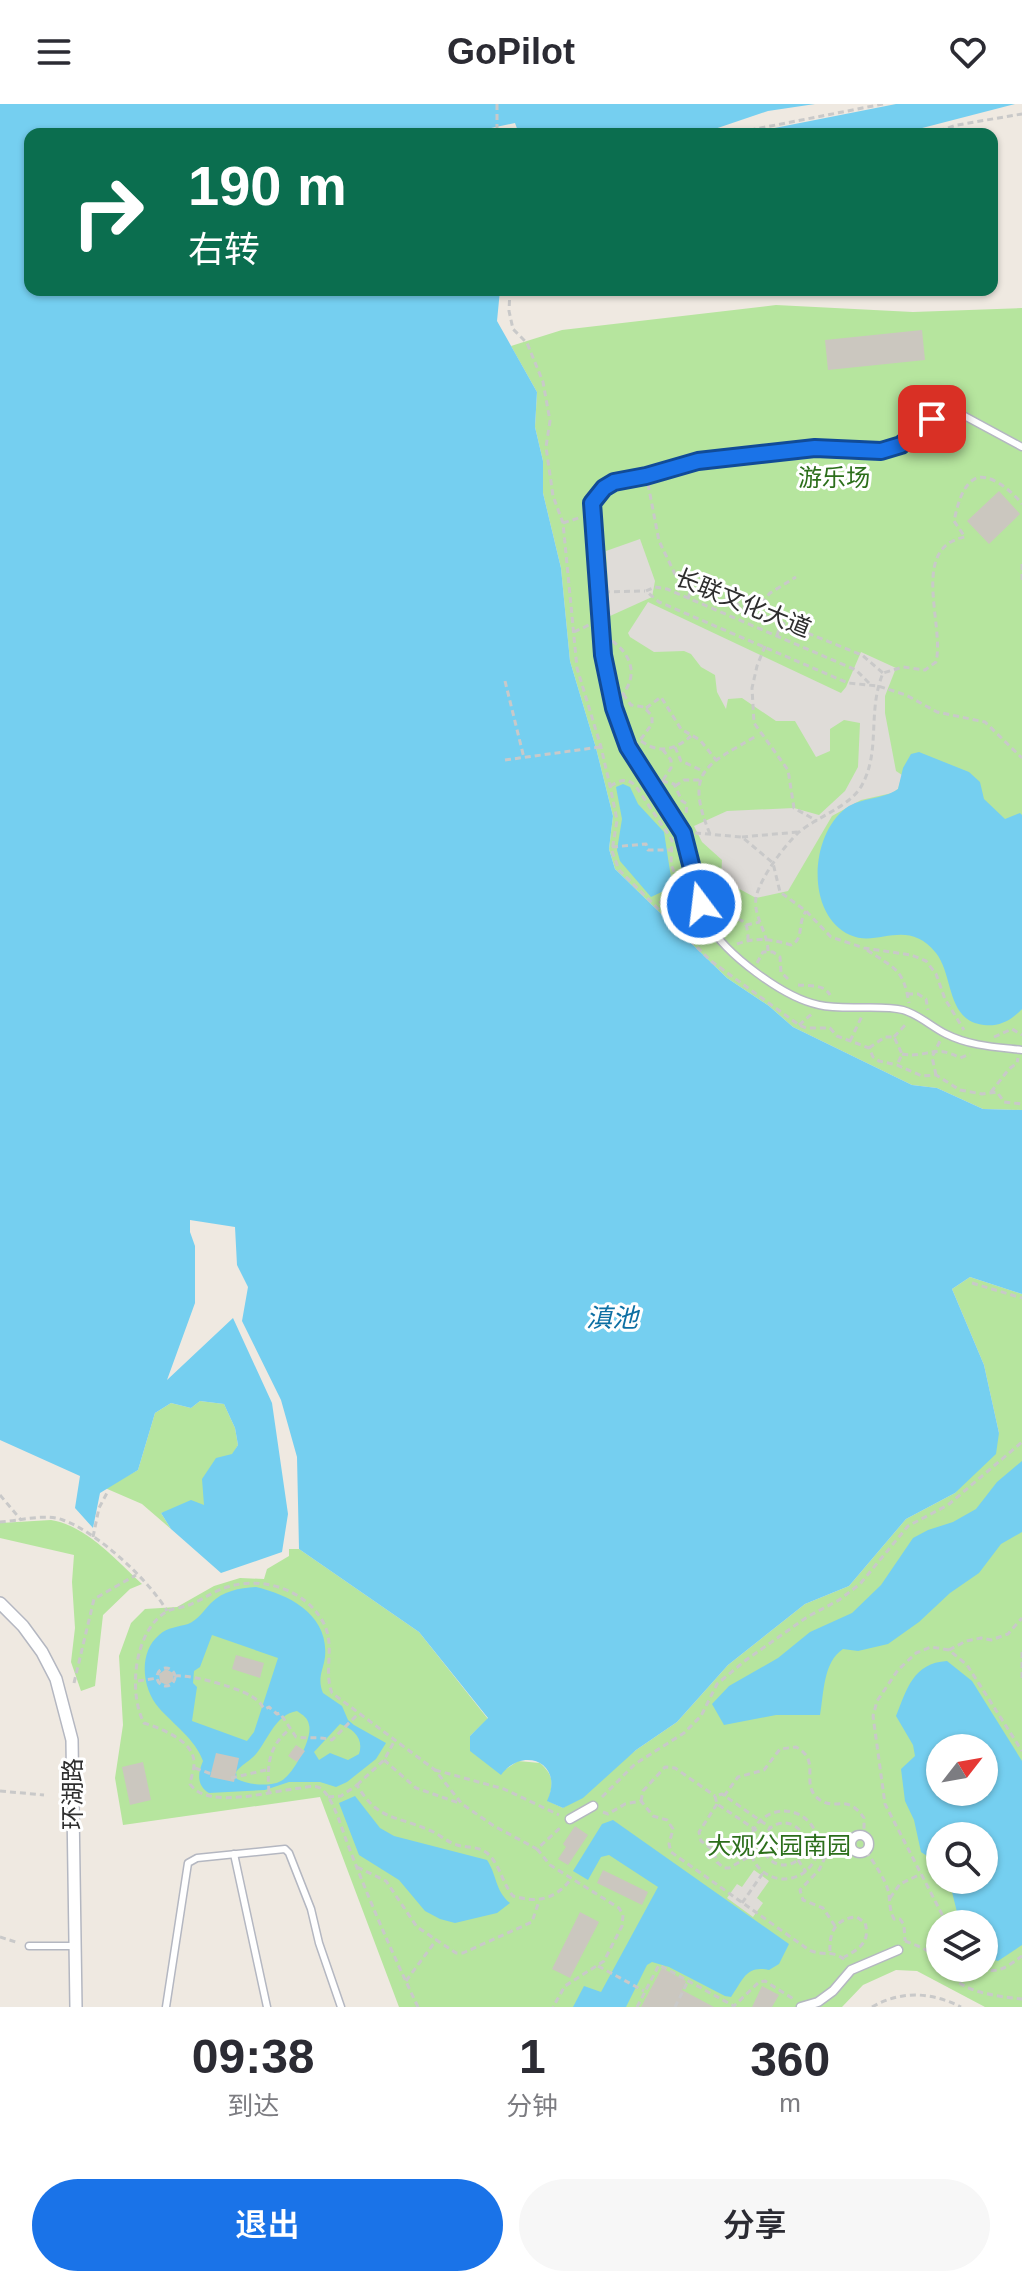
<!DOCTYPE html>
<html lang="zh">
<meta charset="utf-8">
<style>
:root{--surface:#fff;--page:#f7f7f7;--text:#2b2b33;--muted:#7c7c81;--accent:#1a73e8}
body{margin:0;font-family:Arial,"Noto Sans SC",sans-serif;background:var(--page);color:var(--text);height:100vh;display:flex;flex-direction:column;font-size:30px;white-space:nowrap}
*{box-sizing:border-box;margin:0}
p{font-size:26px;color:var(--muted)}
.icon{flex:none;width:44px;height:44px;fill:none;stroke:currentColor;stroke-width:2;stroke-linecap:round;stroke-linejoin:round}
.map{position:relative;height:1903px;overflow:hidden}
.details{display:flex;flex-direction:column;background:var(--surface);flex:1}
.details>*{flex:none}
.banner{position:absolute;left:24px;top:24px;width:974px;height:168px;border-radius:16px;box-shadow:0 2px 6px #0004;background:#0b6e4f;color:#fff;overflow:hidden}
.needle{width:52px;rotate:59deg}
.fabs{position:absolute;left:926px;top:1630px;display:grid;gap:16px}
.fabs a{display:grid;place-items:center;width:72px;height:72px;border-radius:50%;background:var(--surface);box-shadow:0 2px 6px #0004;font-size:40px}
.pin{position:absolute;display:grid;place-items:center;width:68px;height:68px;color:#fff;margin:-34px;border-radius:16px;box-shadow:0 4px 12px #0006}
.me{position:absolute;width:88px;margin:-44px;rotate:345deg;stroke-linejoin:round;filter:drop-shadow(0 0 6px #0008)}
.turn{display:flex;align-items:center;gap:28px;height:168px;padding:0 32px;font-size:36px}
.turn .icon{width:104px;height:104px;stroke-width:2.5}
.turn b{display:block;font-size:56px;line-height:68px}
.eta{display:flex;justify-content:space-evenly;align-items:center;height:136px;text-align:center}
.eta b{font-size:48px;font-weight:600;line-height:56px}
.primary-button{display:flex;gap:16px;margin-top:auto;padding:16px 32px}
.primary-button a{flex:1;height:92px;border-radius:48px;background:var(--accent);color:#fff;font-size:32px;font-weight:600;line-height:92px;text-align:center}
.primary-button a+a{background:var(--page);color:var(--text)}
header{display:flex;justify-content:space-between;align-items:center;height:104px;padding:0 32px;background:var(--surface);font-size:36px;font-weight:600}
.map>svg:first-child{display:block}
.green{fill:#b6e59e;fill-rule:evenodd}
.plaza{fill:#dfdcd8}
.water{fill:#75cff0;fill-rule:evenodd}
.building{fill:#cbc7bf}
.lines{fill:none;stroke-linecap:round;stroke-linejoin:round}
.service-casing{stroke:#b4b7c1;stroke-width:9}
.pedestrian-casing{stroke:#b4b7c1;stroke-width:11}
.minor-casing{stroke:#b4b7c1;stroke-width:14}
.path{stroke:#c9c9c9;stroke-width:3;stroke-dasharray:6 4;stroke-linecap:butt}
.service{stroke:#fff;stroke-width:6}
.pedestrian{stroke:#fff;stroke-width:8}
.minor{stroke:#fff;stroke-width:11}
.route-casing{stroke:#114b97;stroke-width:20}
.route{stroke:#1a73e8;stroke-width:14}
.labels{text-anchor:middle;stroke-width:6;stroke-linejoin:round;paint-order:stroke}
.park-label{font-size:24px;fill:#2c6e1b;stroke:#fff}
.street-label{font-size:24px;fill:#2e2e2e;stroke:#fff}
.water-label{font-size:26px;font-style:italic;fill:#0d6fa3;stroke:#fff}
</style>
<header><svg class="icon" aria-label="menu" viewBox="0 0 24 24"><path d="M4 6h16M4 12h16M4 18h16"/></svg>GoPilot<svg class="icon" aria-label="heart" viewBox="0 0 24 24"><path d="M12 20l-8-8c-3-5 5-10 8-4 3-6 11-1 8 4z"/></svg></header>
<div class="map">
<svg width="1022" height="1903" viewBox="0 0 1022 1903">
<rect width="100%" height="100%" fill="#efe9e1"/>
<g class="green">
<path d="M776,201L913,208L1022,204V1006L983,1005L937,984L912,981L793,923L769,902L727,874L615,765L609,745L613,712L596,644L570,557L561,464L543,389V357L535,323L537,288L511,242L562,226Z"/>
<path d="M970,1173L1022,1190V1903H985L917,1867L896,1866L863,1881L842,1903H399L320,1693L123,1721L115,1674L123,1621L119,1552L131,1519L145,1505L177,1503L214,1482L240,1474L264,1475L267,1465L289,1452V1445H299L419,1528L488,1615L470,1632L506,1665L518,1657L540,1659C555,1672 553,1681 548,1697L563,1704L636,1646L677,1618L728,1561L805,1500L849,1482L906,1415L955,1389L999,1329L984,1261L952,1185ZM940,1644H984V1688H940ZM940,1732H984V1776H940ZM940,1820H984V1864H940Z"/>
<path d="M200,1297L224,1300L235,1324L238,1341L204,1401L161,1409L171,1425L142,1400L105,1384L138,1366L155,1309L171,1299L191,1304Z"/>
<path d="M51,1416C87,1422 116,1456 142,1480L130,1485L103,1511L95,1582L81,1587L71,1558L75,1524L72,1478L74,1451L0,1434V1419Z"/>
</g>
<g class="plaza">
<path d="M640,435L655,477L652,493L610,512L606,447Z"/>
<path d="M648,498L841,589L846,583L861,548L896,564L885,592V609L896,667L902,671L898,685L892,689L861,696L832,712L788,787L756,794L721,775L722,756L702,738L694,722L727,707L794,704L819,711L845,687L858,663L860,619L844,616L830,625V647L816,653L795,617H776L742,594L728,595L726,605L717,588L715,571L701,563L691,550L684,547L654,548L630,533L628,529Z"/>
<path d="M754,1766L769,1777L757,1794L763,1799L753,1813L727,1794L737,1780L742,1783Z"/>
</g>
<g class="water">
<path d="M0,0H815L768,7L700,30H519L515,19L463,30H30V186H500L497,217L537,288L535,323L543,357V389L561,464L570,557L596,644L613,712L609,745L615,765L727,874L769,902L793,923L912,981L937,984L983,1005L1022,1006V1190L970,1173L952,1185L984,1261L999,1329L996,1350L955,1389L906,1415L849,1482L805,1500L728,1561L677,1618L636,1646L583,1694L563,1704L547,1697C565,1659 523,1641 501,1671L470,1647V1632L488,1614L419,1528L299,1445L297,1353L281,1296L242,1217L248,1183L237,1161L235,1123L190,1116V1128L195,1142V1199L167,1276L233,1214L272,1299L288,1410L282,1448L221,1469L171,1425L161,1409L191,1396L204,1401L202,1375L216,1354L232,1350L238,1341L235,1324L224,1300L200,1297L191,1304L171,1299L155,1309L138,1366L100,1389L93,1424L75,1404L80,1372L0,1336Z"/>
<path d="M896,0H1015L899,30H745Z"/>
<path d="M919,648L969,668L980,678L984,695L1005,715L1020,709L1022,711V905C1012,916 999,923 984,921C946,917 954,872 936,849C907,813 878,844 850,831C805,810 810,731 846,704C862,693 882,696 898,685L903,664L911,650Z"/>
<path d="M623,680L630,683L638,700L664,728L672,780L668,785L651,793L620,757L617,746L622,715L616,683Z"/>
<path d="M1022,1357V1428L1001,1440L979,1469L950,1489L919,1518L888,1540L858,1547L843,1545C823,1558 824,1589 820,1611H776L724,1621L712,1600L729,1582L778,1554L810,1528L852,1509L881,1481L913,1434L928,1426L953,1418L976,1405L997,1378Z"/>
<path d="M256,1483C290,1491 329,1511 325,1553C323,1567 317,1574 323,1589L342,1602L348,1616L354,1621L386,1639L376,1655L347,1678L336,1683L320,1678H289L265,1686L209,1689C196,1681 198,1669 203,1657C195,1635 174,1621 159,1604C142,1585 138,1549 159,1531C168,1523 178,1523 188,1520C198,1516 204,1506 211,1499C223,1487 239,1484 256,1483ZM212,1531L278,1554L254,1628L247,1637L192,1617L197,1583L193,1579L194,1567L200,1563ZM297,1607C303,1611 308,1614 309,1621C313,1634 293,1671 281,1677C270,1683 248,1681 237,1675L236,1668C241,1661 250,1657 256,1650C269,1634 275,1611 297,1607ZM340,1620C354,1625 364,1635 359,1650L348,1656L330,1649L319,1656L314,1648Z"/>
<path d="M947,1557L972,1577L1022,1657V1841L998,1857L984,1853V1820H960L952,1788L946,1776H984V1732H940V1765L936,1758L921,1748L914,1716L905,1697L901,1665L915,1652L913,1641L896,1612C907,1585 913,1559 947,1557ZM940,1644H984V1688H940Z"/>
<path d="M355,1692L380,1724L394,1732L487,1756C497,1771 495,1787 510,1799L497,1809L455,1819L440,1815L425,1807L399,1776L359,1751L339,1699Z"/>
<path d="M613,1716L789,1840L779,1860L769,1866C746,1861 743,1876 731,1893L725,1892L669,1863L652,1858L647,1861L626,1903H573L584,1882L601,1888L658,1783L609,1751L601,1753L588,1776L573,1767L602,1720Z"/>
</g>
<g class="building">
<path d="M922,226L925,256L828,266L825,236Z"/>
<path d="M999,387L1020,410L989,440L967,417Z"/>
<path d="M236,1551L264,1559L260,1574L232,1565Z"/>
<path d="M166,1565L173,1569V1577L167,1581L160,1578L159,1570Z"/>
<path d="M296,1641L305,1647L297,1658L288,1652Z"/>
<path d="M216,1649L239,1654L234,1678L210,1673Z"/>
<path d="M143,1658L151,1696L130,1701L122,1663Z"/>
<path d="M575,1722L588,1731L568,1761L558,1755L566,1743L563,1740Z"/>
<path d="M603,1766L648,1788L642,1801L597,1779Z"/>
<path d="M580,1808L599,1818L570,1874L552,1865Z"/>
<path d="M662,1864L686,1877L682,1886L714,1903H641Z"/>
<path d="M762,1882L779,1891L772,1903H752Z"/>
</g>
<g class="lines">
<g class="service-casing">
<g id="service">
<path d="M1022,343L959,309L947,306L932,315L901,341L881,347L815,344L698,357L646,372L614,378L604,384L592,399C597,477 593,574 629,644C644,673 669,697 682,726C695,755 692,791 708,819C725,850 784,894 819,901C844,907 881,900 903,906C918,910 932,923 946,930C970,942 995,943 1022,946"/>
<path d="M234,1750L267,1903"/>
<path d="M29,1842H74"/>
<path d="M166,1903L188,1759L197,1754L285,1745L289,1749L311,1805L319,1839L341,1903"/>
</g>
</g>
<g class="pedestrian-casing">
<g id="pedestrian">
<path d="M570,1715L593,1702"/>
<circle cx="860" cy="1740" r="9"/>
<path d="M801,1903L818,1898L833,1887L851,1866L898,1846"/>
</g>
</g>
<g class="minor-casing">
<path id="minor" d="M0,1499L23,1522L42,1548L56,1575L72,1636L76,1903"/>
</g>
<g class="path">
<path d="M497,0V30"/>
<path d="M730,30L883,0"/>
<path d="M929,30L957,21L1022,10"/>
<path d="M510,186L509,207L513,225L527,239L543,278L550,317L546,343L553,392L563,419L577,564L601,643L610,682L617,716L612,747L619,766L711,857L799,921L806,924H830L837,932L869,944L873,953L879,957L897,961L922,972L936,971L960,986L982,990L997,988L1004,998L1022,1000"/>
<path d="M648,380L659,437L675,470L748,505L862,551L883,569"/>
<path d="M563,419L582,413"/>
<path d="M1022,460V478"/>
<path d="M604,488L645,487"/>
<path d="M688,495L693,479"/>
<path d="M755,507L770,489L796,473"/>
<path d="M574,528L589,521"/>
<path d="M777,532L781,518"/>
<path d="M612,537C632,551 638,572 622,591"/>
<path d="M765,542L757,562L752,584L754,619L788,666L794,704L817,717"/>
<path d="M505,577L524,654"/>
<path d="M869,579L856,566L667,485L655,483L646,487L659,498L848,579L878,582L906,591L937,608L985,618L1022,654"/>
<path d="M623,590L631,601L644,603L652,612V620L638,639"/>
<path d="M646,604L661,593L681,625L700,636L716,656"/>
<path d="M641,637C659,650 675,646 691,632"/>
<path d="M675,643L681,657L703,667"/>
<path d="M505,656L600,643"/>
<path d="M663,676L671,664V656L663,646"/>
<path d="M662,677L674,680L682,697L687,700L686,710"/>
<path d="M610,682C619,677 625,673 635,681L672,736L671,760L678,778L676,785L656,802"/>
<path d="M675,682L684,676H699"/>
<path d="M695,729L742,733L773,759L780,788L806,807L831,833L864,844L911,851L926,857L936,870L945,895L964,926"/>
<path d="M710,730C683,665 708,661 758,631"/>
<path d="M742,733L798,728"/>
<path d="M612,743L646,740L648,746H672"/>
<path d="M712,801C716,803 719,807 723,810C738,819 748,809 748,836"/>
<path d="M746,821L760,818"/>
<path d="M737,840C756,833 772,835 791,841C805,834 796,823 806,807"/>
<path d="M867,846C895,865 903,864 909,899"/>
<path d="M768,847C768,829 753,812 756,794C759,775 785,741 799,728C817,713 851,702 862,681C881,646 867,608 883,569L903,563L925,566L936,558C945,521 909,443 965,433L954,417C957,404 961,384 973,376C987,365 1014,389 1022,400"/>
<path d="M757,859L763,848H773L780,853L781,868L788,875"/>
<path d="M798,881C810,882 824,880 830,891"/>
<path d="M907,890H918L926,895L928,906"/>
<path d="M799,921L814,908"/>
<path d="M894,933L907,919"/>
<path d="M994,933L1012,925L1022,931"/>
<path d="M850,937L862,912"/>
<path d="M869,944L885,933H894L902,950L897,961"/>
<path d="M902,950C927,955 933,939 960,954L970,950"/>
<path d="M936,971L932,953L940,937"/>
<path d="M991,988L1009,965L1017,959L1018,954"/>
<path d="M972,1179L1022,1194"/>
<path d="M0,1391L21,1416"/>
<path d="M0,1418C19,1417 46,1409 63,1416C97,1428 149,1476 167,1507"/>
<path d="M93,1433L99,1404L108,1387"/>
<path d="M949,1546L966,1537L981,1534L991,1536L1008,1530L1022,1514"/>
<path d="M1022,1548V1576"/>
<circle cx="166" cy="1573" r="9"/>
<path d="M175,1572C191,1570 246,1585 258,1597C261,1599 262,1603 265,1605L269,1603L277,1610L280,1609L296,1633C309,1635 319,1632 332,1636L357,1611"/>
<path d="M138,1577L158,1574"/>
<path d="M74,1579L94,1495L136,1471"/>
<path d="M384,1656L416,1684L459,1699"/>
<path d="M195,1664L214,1671"/>
<path d="M435,1666L504,1685L559,1711"/>
<path d="M231,1674L266,1666"/>
<path d="M357,1681L384,1656L395,1636"/>
<path d="M0,1687L44,1691"/>
<path d="M269,1688C267,1662 268,1642 290,1625"/>
<path d="M724,1692L738,1673L764,1666L780,1645L796,1643C823,1657 798,1681 820,1696C836,1707 847,1689 864,1714V1731"/>
<path d="M328,1693L341,1692L357,1681C378,1717 395,1711 429,1726C439,1730 447,1738 457,1741C467,1744 478,1742 487,1749C500,1760 502,1779 513,1792C537,1799 555,1796 571,1775"/>
<path d="M602,1693L635,1660L684,1629L701,1612L717,1580L746,1556L807,1513L839,1496L860,1480L908,1422L948,1401L1022,1338"/>
<path d="M641,1697L643,1687L665,1663L675,1664L715,1692"/>
<path d="M717,1700L699,1728L701,1737L713,1746L717,1758L724,1764H729L752,1751"/>
<circle cx="784" cy="1741" r="34"/>
<path d="M603,1708L608,1710L625,1700L641,1697L653,1712L667,1716L673,1725L669,1740L671,1748L809,1846C824,1853 832,1845 845,1856"/>
<circle cx="784" cy="1740" r="21"/>
<path d="M765,1732L717,1700L715,1692L722,1690L771,1724"/>
<path d="M537,1745L550,1761L619,1804L623,1811L622,1822L604,1857L565,1882L553,1903"/>
<path d="M866,1747C873,1758 882,1770 887,1783C891,1794 888,1804 894,1815H900L904,1821L905,1837"/>
<path d="M798,1756L806,1768"/>
<path d="M357,1763L386,1777L417,1823L456,1849H463L532,1818L539,1797"/>
<path d="M890,1794L900,1780L921,1770"/>
<path d="M742,1799L763,1769"/>
<path d="M947,1820L885,1700L873,1612L877,1597L898,1566L916,1549L931,1543L949,1546L967,1561L1022,1647"/>
<path d="M835,1822L823,1804L803,1796L800,1786L819,1766L830,1743L837,1742L846,1748L853,1745"/>
<path d="M0,1833L19,1839"/>
<path d="M905,1837L923,1844L940,1856"/>
<path d="M830,1847C829,1828 836,1814 857,1813L865,1819C871,1838 858,1846 844,1853"/>
<path d="M598,1862L644,1887"/>
<path d="M946,1864C959,1889 996,1892 1022,1895"/>
<path d="M981,1864C998,1871 1008,1862 1022,1852"/>
<path d="M406,1877L437,1835"/>
<path d="M418,1903C391,1847 367,1791 345,1733C341,1721 331,1690 320,1684C314,1681 307,1683 301,1684C273,1686 208,1707 190,1680C191,1673 194,1667 194,1660C195,1637 162,1625 144,1619C128,1589 134,1527 166,1508C172,1504 182,1504 189,1501C202,1496 214,1487 227,1483C262,1472 305,1485 323,1518C336,1541 323,1567 332,1589L435,1666L462,1700L494,1722L537,1745L561,1723"/>
<path d="M637,1903L659,1861L734,1902L759,1878L765,1877L795,1896"/>
<path d="M675,1903L688,1877"/>
<path d="M872,1903C902,1886 931,1888 961,1903"/>
</g>
<use href="#service" class="service"/>
<use href="#pedestrian" class="pedestrian"/>
<use href="#minor" class="minor"/>
</g>
<g class="lines">
<g class="route-casing">
<path id="route" d="M701,800L683,729L628,643L614,604L603,551L592,399L604,384L614,378L646,372L698,357L815,344L881,347L901,341L932,315"/>
</g>
<use href="#route" class="route"/>
</g>
<g class="labels">
<g class="park-label">
<text x="834" y="382">游乐场</text>
<text x="779" y="1750">大观公园南园</text>
</g>
<g class="street-label">
<text transform="translate(743 499) rotate(22)" y="8">长联文化大道</text>
<text transform="translate(73 1690) rotate(-90)" y="8">环湖路</text>
</g>
<g class="water-label">
<text x="612" y="1223">滇池</text>
</g>
</g>
</svg>
<div class="fabs">
<a><svg class="needle" viewBox="-14 -14 28 28"><path d="M0-13l5 13h-10z" fill="#e53935"/><path d="M0 13l5-13h-10z" fill="#7c7c81"/></svg></a>
<a><svg class="icon" aria-label="search" viewBox="0 0 24 24"><circle cx="10" cy="10" r="6"/><path d="M15 15l6 6"/></svg></a>
<a><svg class="icon" aria-label="layers" viewBox="0 0 24 24"><path d="M12 4l9 5-9 5-9-5zM3 14l9 5 9-5"/></svg></a>
</div>
<div class="pin" style="left:932px;top:315px;background:#d93025"><svg class="icon" aria-label="arrive" viewBox="0 0 24 24"><path d="M6 21V4h12l-3 4 3 4H6"/></svg></div>
<svg class="me" style="left:701px;top:800px" viewBox="-20 -20 40 40"><circle r="17" fill="#1a73e8" stroke="#fff" stroke-width="3"/><path d="M0-11L8 9 0 5-8 9z" fill="#fff"/></svg>
<div class="banner">
<div class="turn"><svg class="icon" aria-label="right" viewBox="0 0 24 24"><path d="M7 20v-9h11M14 6l5 5-5 5"/></svg><div><b>190 m</b>右转</div></div>
</div>
</div>
<section class="details">
<div class="eta">
<div><b>09:38</b><p>到达</p></div>
<div><b>1</b><p>分钟</p></div>
<div><b>360</b><p>m</p></div>
</div>
<div class="primary-button"><a>退出</a><a>分享</a></div>
</section>
